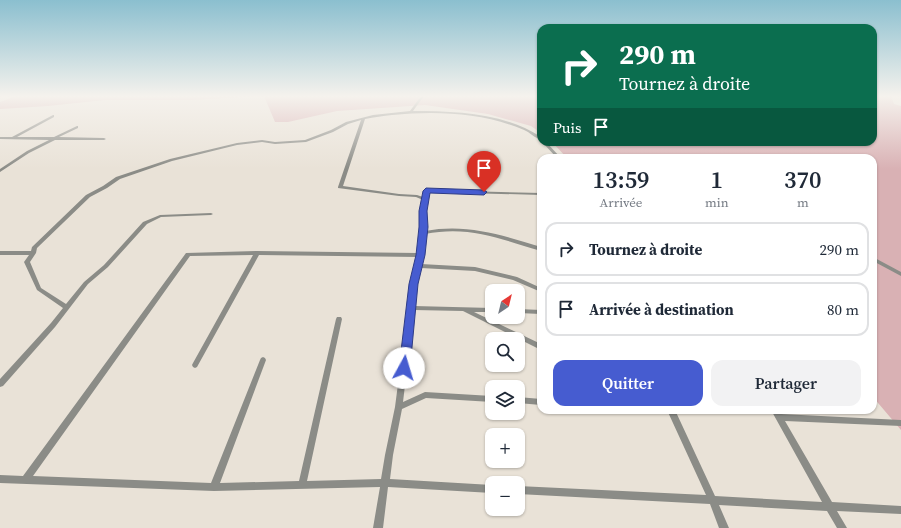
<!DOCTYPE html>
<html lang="fr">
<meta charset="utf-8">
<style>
:root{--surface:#fff;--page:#f2f2f3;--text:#1f2937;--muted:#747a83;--line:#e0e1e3;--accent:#465cd0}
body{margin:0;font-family:"Source Serif 4",serif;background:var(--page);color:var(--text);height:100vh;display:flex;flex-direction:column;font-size:15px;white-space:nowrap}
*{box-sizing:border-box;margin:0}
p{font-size:13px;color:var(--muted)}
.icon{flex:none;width:22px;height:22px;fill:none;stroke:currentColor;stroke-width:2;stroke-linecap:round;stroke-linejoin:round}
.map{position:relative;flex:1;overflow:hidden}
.side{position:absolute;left:537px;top:154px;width:340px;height:260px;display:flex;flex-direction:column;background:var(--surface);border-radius:12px;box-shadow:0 1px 3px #0004}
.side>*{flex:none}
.top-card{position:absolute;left:537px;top:24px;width:340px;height:122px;border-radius:12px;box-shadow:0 1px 3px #0004;background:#0b6e4f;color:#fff;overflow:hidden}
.needle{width:26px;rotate:35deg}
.controls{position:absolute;left:485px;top:284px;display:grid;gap:8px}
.controls a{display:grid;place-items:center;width:40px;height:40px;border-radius:8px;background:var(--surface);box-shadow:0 1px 3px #0004;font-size:20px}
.pin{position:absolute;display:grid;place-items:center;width:34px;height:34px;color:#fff;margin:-41px -17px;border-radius:50% 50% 50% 0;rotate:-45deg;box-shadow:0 0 4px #0007}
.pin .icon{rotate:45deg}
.me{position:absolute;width:44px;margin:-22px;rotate:6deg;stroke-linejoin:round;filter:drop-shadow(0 0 3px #0008)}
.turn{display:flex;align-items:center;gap:14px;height:84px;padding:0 16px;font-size:18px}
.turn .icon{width:52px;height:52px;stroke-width:2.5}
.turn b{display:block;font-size:28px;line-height:34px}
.then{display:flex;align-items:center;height:38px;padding:0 16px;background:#0003;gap:8px;font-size:15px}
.eta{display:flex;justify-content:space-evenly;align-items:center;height:68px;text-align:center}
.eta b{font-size:24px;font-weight:600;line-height:28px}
.action{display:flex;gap:8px;margin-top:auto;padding:8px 16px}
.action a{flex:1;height:46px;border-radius:12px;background:var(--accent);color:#fff;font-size:16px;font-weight:600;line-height:46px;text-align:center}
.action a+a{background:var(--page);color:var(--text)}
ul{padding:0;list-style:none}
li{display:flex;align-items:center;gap:12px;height:54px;margin:0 8px 6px;padding:0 8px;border:2px solid var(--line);border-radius:12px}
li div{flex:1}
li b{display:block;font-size:15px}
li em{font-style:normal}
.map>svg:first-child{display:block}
.green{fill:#d9b1b4}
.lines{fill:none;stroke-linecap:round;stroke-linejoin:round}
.minor{fill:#8b8c87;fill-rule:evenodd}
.route{fill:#465cd0;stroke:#2e3c87}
</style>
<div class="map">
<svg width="901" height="528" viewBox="0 0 901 528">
<rect width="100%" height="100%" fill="#e9e2d7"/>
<g class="green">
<path d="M16,96H262L192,100H105L48,106L0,109V102Z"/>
<path d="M264,96H541V133L531,126L488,114L425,105L337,111L288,122H275Z"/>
<path d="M873,96H891L894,104L901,106V430L873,397V158H567L552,142H873Z"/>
</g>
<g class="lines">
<g class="minor">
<path d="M421,96H424L413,111C457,111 504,113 541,137V140C536,138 532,135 528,132C523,129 517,127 511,125C474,112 431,111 392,115C383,116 374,117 365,119L343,186L399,194L417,195L423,197L424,191L426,190L541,193V195L428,192L425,231C466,223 502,235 541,247V251C500,239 469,225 425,234L424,255L421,264L475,267L517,277L541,288V292L513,280L475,271L421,268L417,284L414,306L492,308V312H474L541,344V350L463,311L414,310L403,402L425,392L492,396V402L426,398L402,409L393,455L390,479L492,485V493L388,487L383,528H373L380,487L214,491L0,483V475L23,476L186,253L257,251L418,253L423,200L416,197L399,196L338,188V187L361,120L348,124L333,132L306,142L275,144L262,142L237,145L172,161L120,179L107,188L90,197L37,248L36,253L30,262L41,288L66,304L84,282L104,265L143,222L160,215L211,213L213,214L211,215L161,217L147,224L108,267L88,284L55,327L3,386L0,387V379L51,323L63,308L37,290L24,262L29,255H0V251H31L32,247L86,195L103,186L116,177L170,159L237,143L262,140L275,142L305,140L331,130L346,122L373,115L410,111ZM253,255L193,363L192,365L193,367L195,368L197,367L259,255L418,257L411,284L395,407L385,455L381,479L307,481L342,319L341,317H337L336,319L299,481L220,483L266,360L265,358L263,357L261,358L260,360L211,483L33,476L190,256Z"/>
<path d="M53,115H54V117L17,137H54L77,126H78V128L59,137L104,138L106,139L104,140H55L29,153L0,172V169L27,151L49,140L0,139V137H12Z"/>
<path d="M542,142H546L561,158H557Z"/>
<path d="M873,257L901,272V276L873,261Z"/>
<path d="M518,309L541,310V314L518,313Z"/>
<path d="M518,397L541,399V405L518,403Z"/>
<path d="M667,410H675L715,496L822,502L771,410H779L781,414L901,420V426L785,421L832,502L901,506V514L837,511L847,528H837L827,511L719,505L729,528H719L710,504L518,494V486L706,495Z"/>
</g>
</g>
<linearGradient id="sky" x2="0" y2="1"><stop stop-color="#8bbfcf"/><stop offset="0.57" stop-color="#f5f2ed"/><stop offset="1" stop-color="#f5f2ed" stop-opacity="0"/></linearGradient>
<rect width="901" height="169" fill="url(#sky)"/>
<path class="route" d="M426,188L484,190L487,192L484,195L430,193L427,211L428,227L425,255L418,284L410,368L408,372L404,373L400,372L399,368L409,284L416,255L419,227V211L423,191Z"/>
</svg>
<div class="controls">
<a><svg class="needle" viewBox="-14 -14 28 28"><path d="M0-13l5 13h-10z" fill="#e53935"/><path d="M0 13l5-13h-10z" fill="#747a83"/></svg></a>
<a><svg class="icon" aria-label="search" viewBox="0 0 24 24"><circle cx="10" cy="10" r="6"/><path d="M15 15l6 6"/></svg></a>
<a><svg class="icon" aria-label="layers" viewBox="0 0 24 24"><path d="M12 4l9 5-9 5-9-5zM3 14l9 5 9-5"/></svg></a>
<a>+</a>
<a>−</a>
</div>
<div class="pin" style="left:484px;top:192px;background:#d93025"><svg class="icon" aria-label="arrive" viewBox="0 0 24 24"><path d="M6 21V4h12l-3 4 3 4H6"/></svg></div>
<svg class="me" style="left:404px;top:368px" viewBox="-20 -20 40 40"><circle r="19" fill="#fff"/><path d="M0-13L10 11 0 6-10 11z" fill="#465cd0"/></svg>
<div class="top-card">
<div class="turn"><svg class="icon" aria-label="right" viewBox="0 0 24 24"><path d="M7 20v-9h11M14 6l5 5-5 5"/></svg><div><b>290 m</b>Tournez à droite</div></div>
<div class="then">Puis<svg class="icon" aria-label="arrive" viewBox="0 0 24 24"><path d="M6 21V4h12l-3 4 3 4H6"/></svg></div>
</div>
<section class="side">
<div class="eta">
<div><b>13:59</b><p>Arrivée</p></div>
<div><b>1</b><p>min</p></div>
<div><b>370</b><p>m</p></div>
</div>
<ul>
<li><svg class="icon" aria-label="right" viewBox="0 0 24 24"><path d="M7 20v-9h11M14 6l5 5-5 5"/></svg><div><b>Tournez à droite</b></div><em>290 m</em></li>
<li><svg class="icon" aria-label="arrive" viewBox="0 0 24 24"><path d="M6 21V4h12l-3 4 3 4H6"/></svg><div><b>Arrivée à destination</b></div><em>80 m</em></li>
</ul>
<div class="action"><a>Quitter</a><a>Partager</a></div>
</section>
</div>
